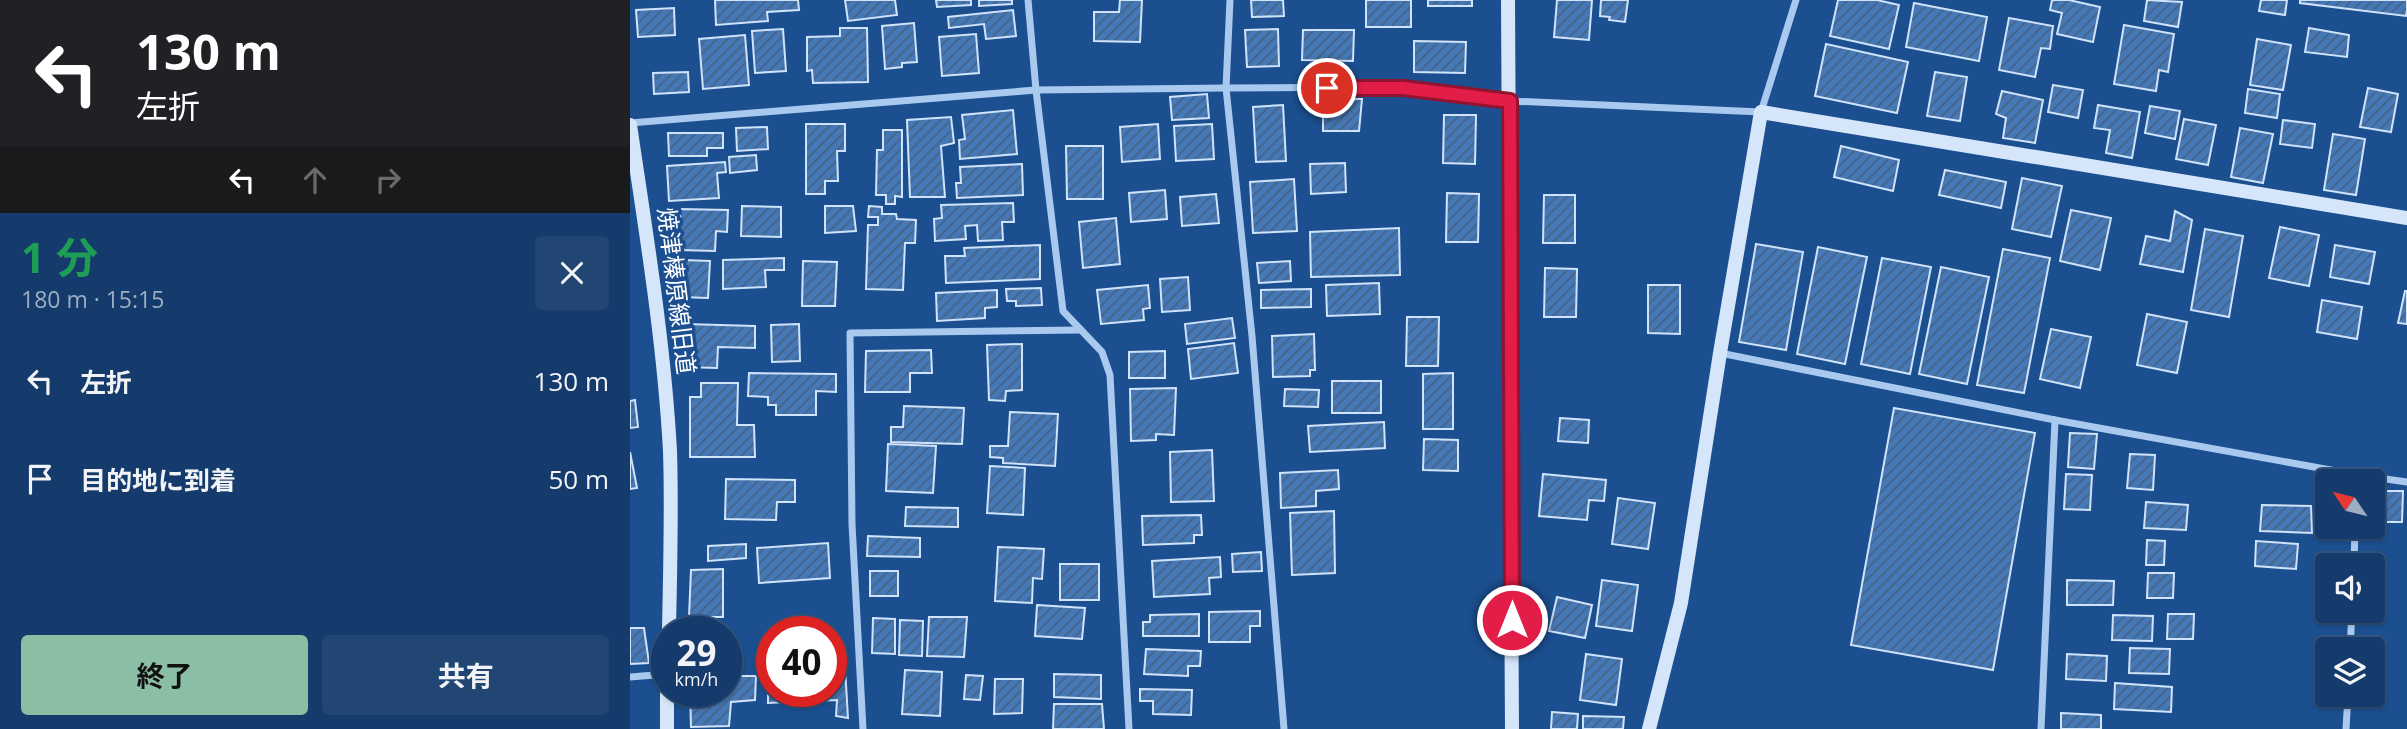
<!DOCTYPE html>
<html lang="ja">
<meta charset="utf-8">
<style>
:root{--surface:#143b6b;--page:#214673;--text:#f1f3f6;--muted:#9dadc1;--line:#33557e;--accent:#8abfa5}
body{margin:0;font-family:"Open Sans","Noto Sans JP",sans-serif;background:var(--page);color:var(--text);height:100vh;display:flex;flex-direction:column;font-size:26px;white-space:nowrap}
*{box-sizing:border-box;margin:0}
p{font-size:23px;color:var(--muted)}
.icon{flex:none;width:38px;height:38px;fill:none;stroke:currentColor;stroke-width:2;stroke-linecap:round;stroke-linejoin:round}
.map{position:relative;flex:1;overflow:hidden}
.sheet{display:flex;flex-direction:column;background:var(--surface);width:630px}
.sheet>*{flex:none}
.guide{background:#202124;color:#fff;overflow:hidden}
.needle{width:46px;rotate:305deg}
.buttons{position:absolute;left:1685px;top:469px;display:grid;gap:14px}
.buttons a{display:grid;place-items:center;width:70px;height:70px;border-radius:7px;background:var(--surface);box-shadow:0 2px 5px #0004,0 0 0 2px var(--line);font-size:35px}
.speed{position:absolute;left:21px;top:616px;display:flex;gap:14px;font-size:35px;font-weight:700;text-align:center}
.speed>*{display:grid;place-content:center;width:91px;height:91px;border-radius:50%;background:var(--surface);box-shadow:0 2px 5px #0004,0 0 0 2px var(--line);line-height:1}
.speed small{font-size:18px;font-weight:400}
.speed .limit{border:10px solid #d22;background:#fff;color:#111}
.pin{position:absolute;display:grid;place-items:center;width:60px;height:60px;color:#fff;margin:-30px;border:4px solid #fff;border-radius:50%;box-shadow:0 2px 7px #0007}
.me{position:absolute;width:77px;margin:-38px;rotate:0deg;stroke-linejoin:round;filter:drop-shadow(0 0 5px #0008)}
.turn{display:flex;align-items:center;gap:24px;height:147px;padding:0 21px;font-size:32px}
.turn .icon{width:91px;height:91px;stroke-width:2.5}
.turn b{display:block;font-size:49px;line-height:60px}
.lanes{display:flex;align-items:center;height:66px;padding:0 21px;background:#0003;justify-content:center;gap:35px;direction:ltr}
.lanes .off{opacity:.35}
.round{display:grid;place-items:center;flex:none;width:74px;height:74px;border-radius:7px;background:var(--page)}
.summary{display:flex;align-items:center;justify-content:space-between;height:119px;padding:0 21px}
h1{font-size:42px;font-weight:700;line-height:52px;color:#1e9e55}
.action{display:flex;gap:14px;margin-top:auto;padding:14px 21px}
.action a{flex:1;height:80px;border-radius:7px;background:var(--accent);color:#111;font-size:28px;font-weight:700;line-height:80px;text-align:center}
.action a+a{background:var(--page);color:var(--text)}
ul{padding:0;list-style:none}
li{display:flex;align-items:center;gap:21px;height:98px;padding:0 21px}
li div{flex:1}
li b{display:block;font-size:26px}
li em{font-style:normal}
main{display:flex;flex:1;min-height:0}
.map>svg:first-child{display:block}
.building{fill:url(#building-hatch);stroke:#cfe3fa;stroke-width:2}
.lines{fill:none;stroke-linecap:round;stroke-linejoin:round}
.street{stroke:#a9c9ee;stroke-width:7}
.secondary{stroke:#d6e6fa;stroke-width:14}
.route-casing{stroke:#92132f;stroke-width:18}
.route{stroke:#e11d48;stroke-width:12}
.labels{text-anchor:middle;stroke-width:7;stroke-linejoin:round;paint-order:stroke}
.street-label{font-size:24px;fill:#fff;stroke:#1b4f8f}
</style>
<main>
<section class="sheet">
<div class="guide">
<div class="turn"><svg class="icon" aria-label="left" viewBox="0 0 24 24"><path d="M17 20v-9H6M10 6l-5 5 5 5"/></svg><div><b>130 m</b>左折</div></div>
<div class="lanes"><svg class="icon" aria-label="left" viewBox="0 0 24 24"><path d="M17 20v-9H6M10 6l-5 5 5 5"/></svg><svg class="icon off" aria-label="ahead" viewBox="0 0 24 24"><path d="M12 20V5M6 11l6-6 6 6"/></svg><svg class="icon off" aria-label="right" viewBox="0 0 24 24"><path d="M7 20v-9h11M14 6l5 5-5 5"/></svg></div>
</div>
<div class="summary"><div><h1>1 分</h1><p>180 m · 15:15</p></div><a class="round"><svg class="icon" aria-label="close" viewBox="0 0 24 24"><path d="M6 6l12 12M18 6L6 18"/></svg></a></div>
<ul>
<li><svg class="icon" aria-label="left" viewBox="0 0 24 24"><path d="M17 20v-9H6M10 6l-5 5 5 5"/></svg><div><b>左折</b></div><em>130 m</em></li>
<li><svg class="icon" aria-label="arrive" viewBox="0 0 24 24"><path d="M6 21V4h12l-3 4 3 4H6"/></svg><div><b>目的地に到着</b></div><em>50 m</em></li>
</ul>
<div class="action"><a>終了</a><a>共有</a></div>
</section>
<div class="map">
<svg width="1777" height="729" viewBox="0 0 1777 729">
<defs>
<pattern id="building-hatch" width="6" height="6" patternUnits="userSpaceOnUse" patternTransform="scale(1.75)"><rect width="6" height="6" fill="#4478b7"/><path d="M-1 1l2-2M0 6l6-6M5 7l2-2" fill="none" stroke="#486282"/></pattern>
</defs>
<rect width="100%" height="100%" fill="#1b4f8f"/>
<g class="building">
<path d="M85,0H168L169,10L137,12L138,21L86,25Z"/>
<path d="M215,0H265L267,15L218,21Z"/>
<path d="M306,0H341V5L307,7Z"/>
<path d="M349,0H382V4L349,6Z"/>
<path d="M490,0H512L510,42L464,41V12H489Z"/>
<path d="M621,0H653L654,16L622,17Z"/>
<rect x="736" y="0" width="45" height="27"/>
<rect x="798" y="0" width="44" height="6"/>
<path d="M927,0H962L959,40L924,37Z"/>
<path d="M971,0H998L995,22L979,20L980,17L970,16Z"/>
<path d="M1208,0H1247L1269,5L1259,49L1200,36Z"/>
<path d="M1422,0H1439L1470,7L1463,42L1427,34L1432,13L1420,10Z"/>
<path d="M1517,0L1552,2L1548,27L1514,21Z"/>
<path d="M1631,0H1657L1655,15L1629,11Z"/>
<path d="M1670,0H1777V10L1776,16L1670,3Z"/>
<path d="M1284,3L1357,17L1349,61L1276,47Z"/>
<path d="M44,8L45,35L8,37L6,10Z"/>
<path d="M383,10L386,36L356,39L354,24L319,28L318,17Z"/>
<path d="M1379,18L1423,26L1420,49L1411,48L1405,77L1369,70Z"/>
<path d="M284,23L287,62L272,63V67L255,69L252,26Z"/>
<path d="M1494,25L1544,34L1538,72L1529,70L1526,91L1484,84Z"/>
<path d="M210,28H237L238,82L183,83L182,70L177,71V37L210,36Z"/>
<path d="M1679,28L1719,35L1717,57L1675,52Z"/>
<path d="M153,29L156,71L125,73L122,31Z"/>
<path d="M648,29L649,66L617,67L615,30Z"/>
<path d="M673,30H724L723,61L672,60Z"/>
<path d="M346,34L349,73L312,76L309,37Z"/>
<path d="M115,35L119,85L73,89L69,39Z"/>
<path d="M1627,39L1661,45L1653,90L1620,85Z"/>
<path d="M784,41L836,42L835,73L784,72Z"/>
<path d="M1196,44L1278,62L1267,113L1185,96Z"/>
<path d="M58,72L59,92L24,94L23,73Z"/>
<path d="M1305,72L1337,77L1330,121L1297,116Z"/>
<path d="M1423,85L1453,90L1448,118L1418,112Z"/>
<path d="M1738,88L1768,94L1761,132L1730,127Z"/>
<path d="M1618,89L1650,94L1647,118L1615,113Z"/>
<path d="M1372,91L1413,100L1405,143L1373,138L1376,118L1366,114Z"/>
<path d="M577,94L579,118L542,120L540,97Z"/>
<path d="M693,99H732L729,131H693Z"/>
<path d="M653,105L656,161L626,162L623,107Z"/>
<path d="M1468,105L1510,112L1502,158L1476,153L1480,130L1464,128Z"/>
<path d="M1520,106L1550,111L1545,139L1515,133Z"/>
<path d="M383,110L387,154L330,159L329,140L335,139L332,115Z"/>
<path d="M814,115H846L845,164L813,163Z"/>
<path d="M321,117L324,143L311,146L315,197H280L277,120Z"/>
<path d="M1554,119L1586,125L1578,165L1546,159Z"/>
<path d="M1653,120L1685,124L1682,148L1650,144Z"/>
<path d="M176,124H215V151H207L208,181H195V194H176Z"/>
<path d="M528,124L530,159L492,162L490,127Z"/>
<path d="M582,124L584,159L546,161L544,126Z"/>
<path d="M137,127L138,149L107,151L106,128Z"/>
<path d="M1610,128L1643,134L1633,183L1601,177Z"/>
<path d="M253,130H272V197L265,196V204H256V195H246L247,150H253Z"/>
<path d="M38,133H93V148H77V156H39Z"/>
<path d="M1703,134L1735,139L1726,195L1694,190Z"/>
<path d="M436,146H473V199H437Z"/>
<path d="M1211,146L1269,160L1263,191L1204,177Z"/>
<path d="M126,155L127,170L100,173L99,157Z"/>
<path d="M95,162L96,172L87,173L89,198L39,201L37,166Z"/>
<path d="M715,163L716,192L681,194L680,164Z"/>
<path d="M392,164L393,195L327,198L326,183H331L330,167Z"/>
<path d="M1315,170L1376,182L1371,208L1309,195Z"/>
<path d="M1392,178L1432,186L1421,237L1382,229Z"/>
<path d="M664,179L667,231L623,233L620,182Z"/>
<path d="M535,190L537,219L501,222L499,193Z"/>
<path d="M817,193L849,194L848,242H816Z"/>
<path d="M586,194L589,223L552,226L550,197Z"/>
<path d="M914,195H945V243H913Z"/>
<path d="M383,203L384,222H372L373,240L348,241L347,225L335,226L336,239L305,241L304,219L312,218L311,205Z"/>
<path d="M112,206L151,207V237L111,236Z"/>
<path d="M195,206H223L226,231L195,233Z"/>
<path d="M239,206L252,207V214H266L267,219L286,220L285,243H275L273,290L236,289L238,225H248V217H238Z"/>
<path d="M50,209L98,210L97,232L86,231L85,251L49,250Z"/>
<path d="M1441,210L1481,218L1470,270L1430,261Z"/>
<path d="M1545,211L1562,220L1553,272L1510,264L1516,236L1540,241Z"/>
<path d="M486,218L490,264L453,268L449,222Z"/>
<path d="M1650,227L1689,235L1679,286L1639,278Z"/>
<path d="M769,228L770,275L681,277L680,232Z"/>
<path d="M1575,229L1613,236L1599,317L1561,310Z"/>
<path d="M1126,244L1173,252L1156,350L1109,342Z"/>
<path d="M410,245V279L316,283L315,256H335L334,248Z"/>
<path d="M1705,245L1745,252L1739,284L1700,277Z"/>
<path d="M1188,247L1237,257L1215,364L1167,354Z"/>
<path d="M1373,249L1420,258L1394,393L1347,385Z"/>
<path d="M154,258V270H135L136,287L93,289V260Z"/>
<path d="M1252,258L1301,267L1280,374L1231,364Z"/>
<path d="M53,260L80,261L78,298L51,297Z"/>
<path d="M173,261L207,262L205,306H172Z"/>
<path d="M660,261L661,281L629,283L627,263Z"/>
<path d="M1311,267L1359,277L1337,384L1289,374Z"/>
<path d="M915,268L947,269L946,317H914Z"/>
<path d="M558,277L560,310L532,312L530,279Z"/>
<path d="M749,283L750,314L697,316L696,285Z"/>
<path d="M518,285L520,308L513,309L514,320L471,324L467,290Z"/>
<path d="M1018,285H1050V334L1018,333Z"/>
<path d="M411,288L412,305L386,306V301H377L376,289Z"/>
<path d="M681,289V307L631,308V290Z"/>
<path d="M367,290V307L355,308V318L307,321L306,293Z"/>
<path d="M1775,291H1777V324L1768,323Z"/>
<path d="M1692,300L1732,307L1727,339L1687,332Z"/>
<path d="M1517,314L1557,322L1547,373L1507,365Z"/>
<path d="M777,317H809L808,366H776Z"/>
<path d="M602,318L605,338L557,344L555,324Z"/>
<path d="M55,324L125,326V348L88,347L87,368L53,367Z"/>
<path d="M169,324L170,361L142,362L141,325Z"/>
<path d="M1421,329L1461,337L1450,388L1410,379Z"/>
<path d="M684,334L685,370H680V376L643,377L642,336Z"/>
<path d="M604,343L608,373L561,379L558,349Z"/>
<path d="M392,344V390L376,391L375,401L359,400L357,345Z"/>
<path d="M301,350L302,373H280V392H235L236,351Z"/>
<path d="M535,351V378H499V352Z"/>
<path d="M119,373L206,374V392L186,391V415H146V405H138V397L118,396Z"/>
<path d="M823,373V429H793V374Z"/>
<rect x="702" y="381" width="49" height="32"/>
<path d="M71,383H108L107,425H124L125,457H60V397H71Z"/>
<path d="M546,388L544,435L526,434V440L501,441L500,389Z"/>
<path d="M655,389L689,390L688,407L654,406Z"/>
<path d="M5,400L8,427L0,428V401Z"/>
<path d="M274,406L334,408L332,444L261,442V427H273Z"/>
<path d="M1264,408L1405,433L1363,670L1221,645Z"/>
<path d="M380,412L428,414L425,466L373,463V458L360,457V446H378Z"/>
<path d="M930,418L959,420L958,443L928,441Z"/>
<path d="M754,422L755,448L680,452L678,426Z"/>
<path d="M1440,433L1467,434L1464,469L1438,467Z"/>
<path d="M794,439L828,440V471L793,470Z"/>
<path d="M258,444L306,446L303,493L256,491Z"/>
<path d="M582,450L584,501L541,502L540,452Z"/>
<path d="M0,452L7,488L0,489Z"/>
<path d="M1500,454L1525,455L1523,490L1497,488Z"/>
<path d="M360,466L395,468L393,515L357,513Z"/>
<path d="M708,470L709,489L686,491V506L651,508L650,473Z"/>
<path d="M913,474L976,480L974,501L959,500L957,520L909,516Z"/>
<path d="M1436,474L1462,475L1460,510L1434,509Z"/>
<path d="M96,479L165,480V502H147L146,520L95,519Z"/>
<path d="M1743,491H1773L1772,522H1743Z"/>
<path d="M988,498L1025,503L1018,549L982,544Z"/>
<path d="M1516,502L1558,505L1556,530L1514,528Z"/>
<path d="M1632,505L1681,506L1682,533L1630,531Z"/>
<path d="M276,507L328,508V527L275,526Z"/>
<path d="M704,511L705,573L662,575L660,513Z"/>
<path d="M571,515L572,535H564V543L513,545L512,516Z"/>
<path d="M238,536L290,538V557L237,556Z"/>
<path d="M1517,540L1535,541L1534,565H1516Z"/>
<path d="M1626,541L1668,544L1666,569L1625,566Z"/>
<path d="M198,543L200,578L129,583L127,548Z"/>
<path d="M116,544V558L78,561V546Z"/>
<path d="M368,547L414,549L412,579L403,578L402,603L365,601Z"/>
<path d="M631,552L632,571L603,572L602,554Z"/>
<path d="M590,557L591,577L579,578L580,594L524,597L522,561Z"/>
<rect x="430" y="564" width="39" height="36"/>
<path d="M93,569V617H59L61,570Z"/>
<rect x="240" y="571" width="28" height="25"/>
<path d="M1518,573H1544L1543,598H1517Z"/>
<path d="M972,580L1008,585L1002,631L966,626Z"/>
<path d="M1437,580L1484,581L1483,605H1437Z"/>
<path d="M927,597L962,605L955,638L919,631Z"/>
<path d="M407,605L455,608L452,639L405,636Z"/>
<path d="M630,611V626H620V642H579V612Z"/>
<path d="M569,614V636H513V622H520V615Z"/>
<path d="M1538,614H1564L1563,639H1537Z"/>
<path d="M1483,615L1523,616L1522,641L1482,640Z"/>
<path d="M299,617H337L334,657L297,656Z"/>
<path d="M243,618L265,619V654L242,653Z"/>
<path d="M270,620L293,621L292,656L269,655Z"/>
<path d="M0,628H14L19,663L0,664Z"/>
<path d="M1500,648L1540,649L1539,674L1499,673Z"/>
<path d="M516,649L571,651L570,666H558V676L514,674Z"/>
<path d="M956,654L992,659L986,705L950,700Z"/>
<path d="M1437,654L1477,656L1476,681L1436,679Z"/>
<path d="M215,667L218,718L206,716L207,700L138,703V670H142V691H201V668Z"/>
<path d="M275,670L312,672L310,716L272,714Z"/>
<path d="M424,674L471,675V699L424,697Z"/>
<path d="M336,675L353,676L350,700L334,699Z"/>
<path d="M96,676H126L125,700L101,702L99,726L61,727L60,691H96Z"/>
<path d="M365,679H393L392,713L364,714Z"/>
<path d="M1485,683L1542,687L1541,712L1484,709Z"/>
<path d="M510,689L562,690L561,715L523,714V701H510Z"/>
<path d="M424,704H472L474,729H423Z"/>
<path d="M922,712L948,714L947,729H921Z"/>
<path d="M1431,713L1471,715V729H1431Z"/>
<path d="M953,716L994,717L993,729H953Z"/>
</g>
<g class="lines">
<g class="street">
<path d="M398,0L406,90L433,311L472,352L480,375L499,729"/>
<path d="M600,0L596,88L622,336L654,729"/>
<path d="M0,123L406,90L596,88L773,87L880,101L1131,112L1166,0"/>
<path d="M1090,353L1425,420L1411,729"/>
<path d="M1425,420L1728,475"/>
<path d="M1727,481L1728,475L1777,482"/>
<path d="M1724,565L1725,527"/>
<path d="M1720,649L1722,611"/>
<path d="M0,677L37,674"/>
<path d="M233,729L222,524L220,333L450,330"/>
<path d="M1716,729L1718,695"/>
</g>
<g class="secondary">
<path d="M878,0L882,729"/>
<path d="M0,125C16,233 34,341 40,451C42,511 40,572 39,632"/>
<path d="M37,729V691"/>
<path d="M1019,729L1051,603L1090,353L1131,112L1777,218"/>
</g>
</g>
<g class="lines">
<g class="route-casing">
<path id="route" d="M697,88H773L880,101L882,620"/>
</g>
<use href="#route" class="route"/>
</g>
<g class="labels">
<g class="street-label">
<text transform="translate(46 291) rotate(83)" y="8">焼津榛原線旧道</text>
</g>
</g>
</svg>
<div class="buttons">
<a><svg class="needle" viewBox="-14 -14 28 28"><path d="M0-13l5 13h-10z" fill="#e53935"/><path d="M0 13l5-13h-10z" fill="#9dadc1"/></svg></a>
<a><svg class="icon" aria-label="sound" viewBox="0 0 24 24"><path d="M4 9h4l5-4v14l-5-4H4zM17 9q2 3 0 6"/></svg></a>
<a><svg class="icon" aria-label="layers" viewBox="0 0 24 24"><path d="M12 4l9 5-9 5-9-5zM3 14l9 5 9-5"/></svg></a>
</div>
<div class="speed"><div>29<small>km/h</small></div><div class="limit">40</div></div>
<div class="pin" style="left:697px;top:88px;background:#d93025"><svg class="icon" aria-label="arrive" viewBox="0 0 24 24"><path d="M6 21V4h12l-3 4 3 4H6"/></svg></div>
<svg class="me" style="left:882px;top:620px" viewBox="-20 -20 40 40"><circle r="17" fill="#e11d48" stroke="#fff" stroke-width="3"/><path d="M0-11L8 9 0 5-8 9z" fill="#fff"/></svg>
</div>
</main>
